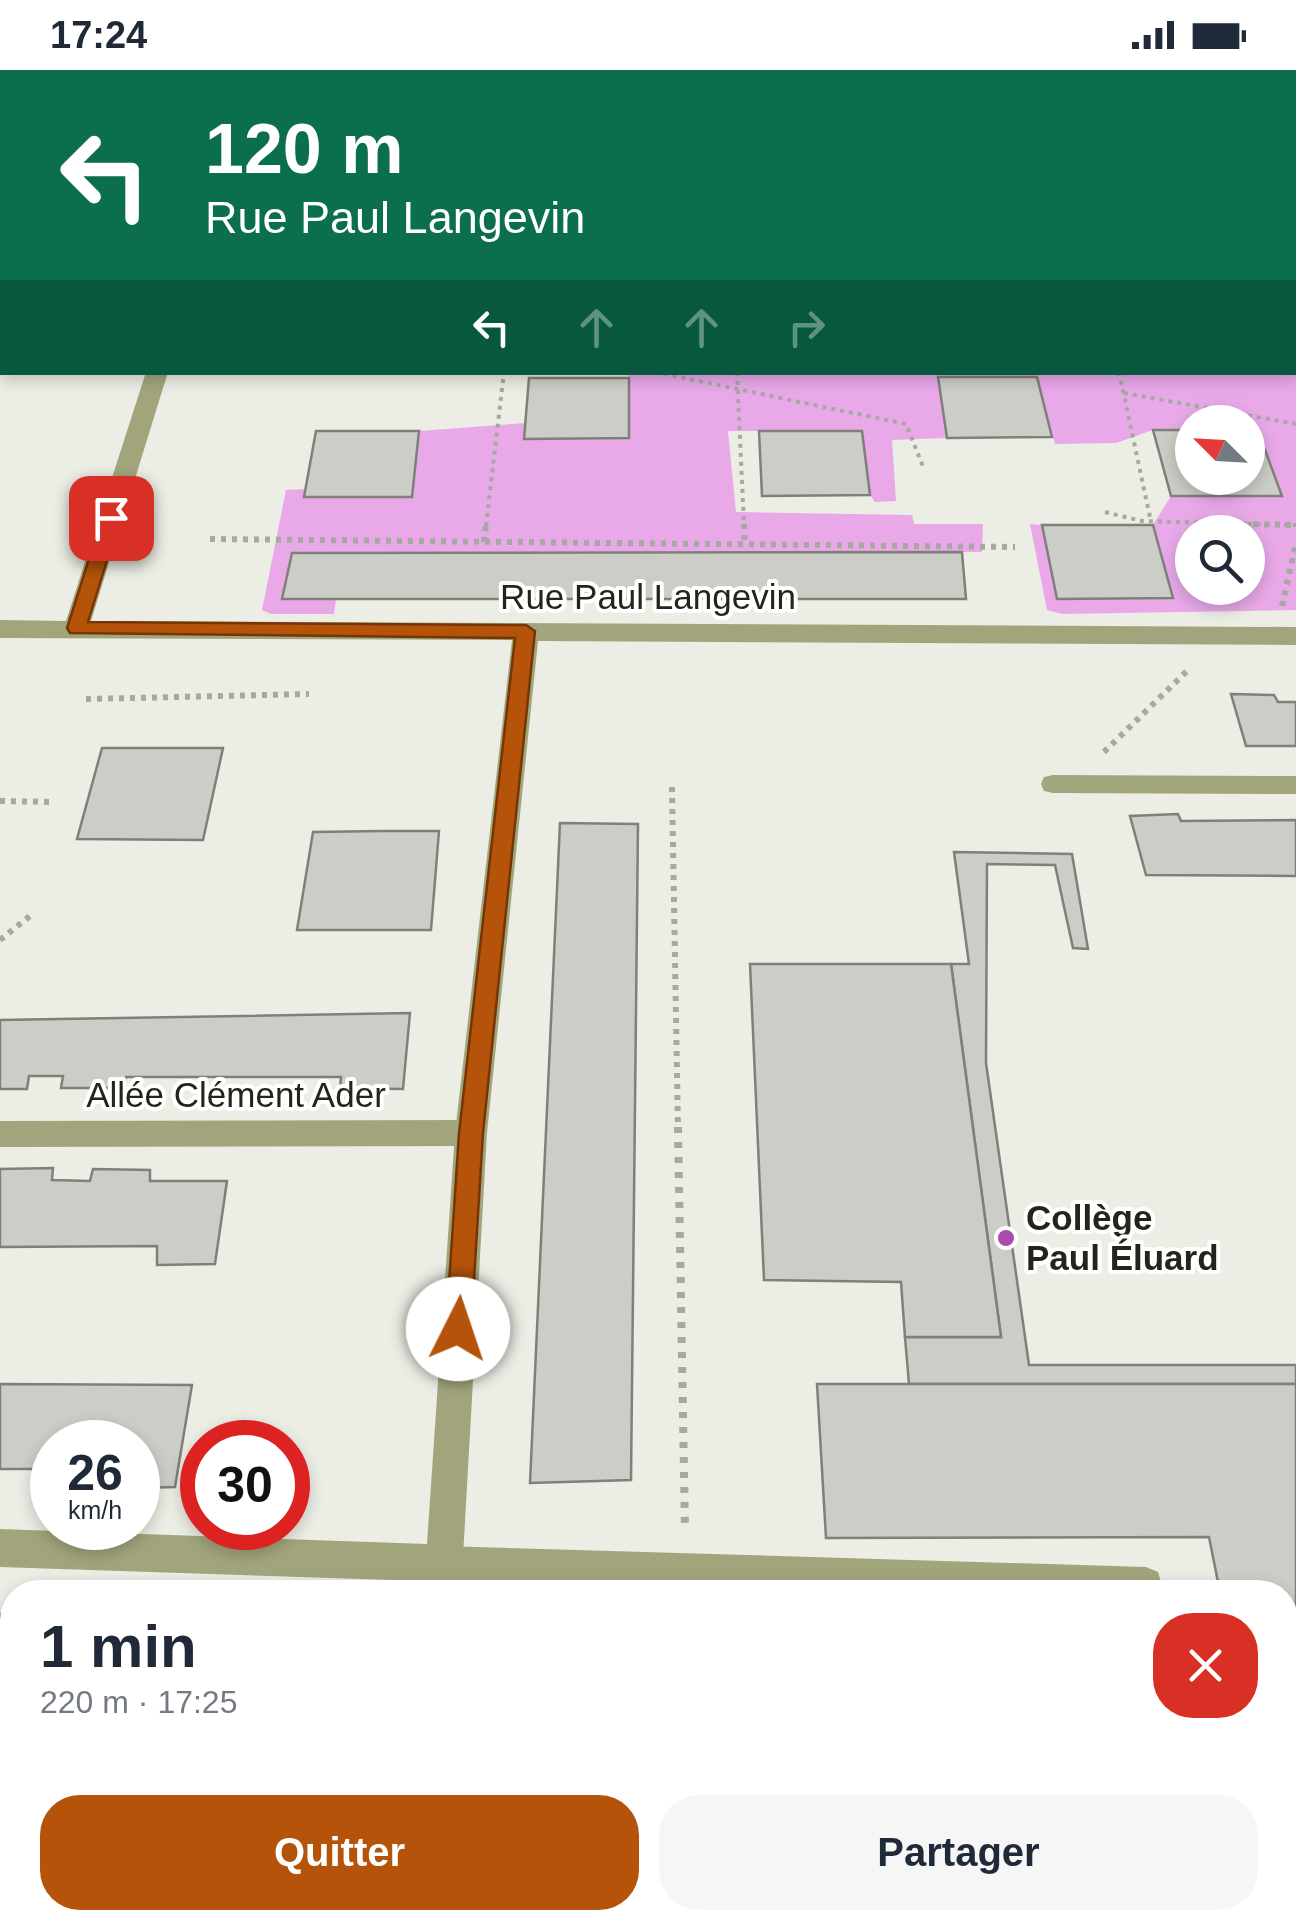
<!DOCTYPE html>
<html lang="fr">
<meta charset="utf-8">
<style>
:root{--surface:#fff;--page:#f6f6f7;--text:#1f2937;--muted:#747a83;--accent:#b45309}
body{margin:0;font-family:Helvetica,sans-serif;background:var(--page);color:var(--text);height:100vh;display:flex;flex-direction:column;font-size:38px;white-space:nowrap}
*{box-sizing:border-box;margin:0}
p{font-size:32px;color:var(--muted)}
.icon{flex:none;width:55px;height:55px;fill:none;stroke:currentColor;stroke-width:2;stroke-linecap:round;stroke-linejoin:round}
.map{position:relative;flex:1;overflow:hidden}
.sheet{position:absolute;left:0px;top:1510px;width:1298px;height:350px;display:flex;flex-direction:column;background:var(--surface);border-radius:40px 40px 0 0;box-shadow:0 5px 15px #0003}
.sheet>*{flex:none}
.hud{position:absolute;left:0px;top:0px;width:1298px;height:305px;box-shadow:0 5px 15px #0003;background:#0b6e4f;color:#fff;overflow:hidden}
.needle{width:65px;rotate:294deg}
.controls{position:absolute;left:1175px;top:335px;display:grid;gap:20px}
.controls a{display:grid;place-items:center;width:90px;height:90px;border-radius:50%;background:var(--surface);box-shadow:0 5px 15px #0003;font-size:50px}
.speed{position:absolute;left:30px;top:1350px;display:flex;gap:20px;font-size:50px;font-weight:700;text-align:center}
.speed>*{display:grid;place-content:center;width:130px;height:130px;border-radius:50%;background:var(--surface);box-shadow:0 5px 15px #0003;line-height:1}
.speed small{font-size:25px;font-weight:400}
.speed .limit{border:15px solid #d22;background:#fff;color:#111}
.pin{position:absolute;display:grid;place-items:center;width:85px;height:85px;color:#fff;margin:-42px;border-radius:20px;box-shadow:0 5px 15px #0006}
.me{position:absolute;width:110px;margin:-55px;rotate:4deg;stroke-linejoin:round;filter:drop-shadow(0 0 8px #0008)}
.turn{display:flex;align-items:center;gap:35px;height:210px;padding:0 40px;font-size:45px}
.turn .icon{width:130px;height:130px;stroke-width:2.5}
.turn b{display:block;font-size:70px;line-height:85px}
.lanes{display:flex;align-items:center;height:95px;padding:0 40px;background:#0003;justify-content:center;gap:50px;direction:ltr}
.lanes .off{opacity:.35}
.round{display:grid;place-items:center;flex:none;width:105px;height:105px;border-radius:40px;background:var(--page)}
.headline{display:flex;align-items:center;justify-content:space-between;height:170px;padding:0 40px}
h1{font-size:60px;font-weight:700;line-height:75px}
.button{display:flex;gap:20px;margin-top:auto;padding:20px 40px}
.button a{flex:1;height:115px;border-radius:40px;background:var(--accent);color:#fff;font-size:40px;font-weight:700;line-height:115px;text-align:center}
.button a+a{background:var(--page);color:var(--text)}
.status{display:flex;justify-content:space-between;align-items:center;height:70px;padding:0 50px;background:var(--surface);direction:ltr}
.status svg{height:28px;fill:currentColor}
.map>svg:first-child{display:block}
.green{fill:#e9a9e9;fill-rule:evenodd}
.building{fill:#cccdc6;stroke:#7f807a;stroke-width:2.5}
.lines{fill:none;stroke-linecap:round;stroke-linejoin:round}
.path-far2{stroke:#a7a8a1;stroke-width:4;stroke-dasharray:4 5;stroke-linecap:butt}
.path-far1{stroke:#a7a8a1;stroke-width:6;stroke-dasharray:5 6;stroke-linecap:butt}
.path{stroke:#a7a8a1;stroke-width:8;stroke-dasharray:6 9;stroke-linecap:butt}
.lane{fill:#a2a57c;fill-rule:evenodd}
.street{fill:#a2a57c;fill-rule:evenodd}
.secondary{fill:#7f8242;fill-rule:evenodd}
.route{fill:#b45309;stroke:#753606;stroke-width:2.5}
.poi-dot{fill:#ad4ab0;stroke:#fffffe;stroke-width:4}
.labels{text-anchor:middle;stroke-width:8;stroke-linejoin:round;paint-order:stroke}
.street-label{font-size:35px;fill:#232320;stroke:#fffffe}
.poi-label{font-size:35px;font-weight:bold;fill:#232320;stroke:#fffffe;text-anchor:start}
</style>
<div class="status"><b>17:24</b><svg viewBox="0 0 49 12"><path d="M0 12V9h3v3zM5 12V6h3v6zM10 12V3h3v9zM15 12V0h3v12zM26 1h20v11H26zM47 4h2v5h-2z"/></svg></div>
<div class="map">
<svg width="1296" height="1860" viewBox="0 0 1296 1860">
<rect width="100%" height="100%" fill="#ecede5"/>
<path class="green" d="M1296,251V540L1062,544L1047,540L1030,454L1042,455L1057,529L1172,528L1153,455L1171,426L1281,425L1258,361H1248V352H1192V360H1153L1116,373L1055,374L1036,307H938L947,368L892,370L896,431L875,432L870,425L862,361H728L736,442L912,445L914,454H983L982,482L292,483L283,529H336L334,544H271L262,540L286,420L305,419V427H411L419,361L526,353L525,369L628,368L629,303L1295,302ZM1192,462H1248V518H1192Z"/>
<g class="building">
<path d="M23,0H103L2,2L0,36V1Z"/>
<path d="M938,307H1037L1052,367L947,368Z"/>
<path d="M529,308H629V368L524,369Z"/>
<path d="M1153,360H1192V408H1248V361H1258L1282,426H1171Z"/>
<path d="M316,361H419L412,427H304Z"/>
<path d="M759,361H862L870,425L762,426Z"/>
<path d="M1042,455H1153L1173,528L1057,529Z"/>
<path d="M962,482L966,529H282L292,483Z"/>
<path d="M1231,624L1274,625L1278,632H1296V676H1246Z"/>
<path d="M102,678H223L203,770L77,769Z"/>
<path d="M1178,744L1181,751L1296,750V806L1146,805L1130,746Z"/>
<path d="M560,753L638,754L631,1410L530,1413Z"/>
<path d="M384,761H439L431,860H297L313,762Z"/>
<path d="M954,782L1072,784L1088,879L1073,878L1055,795L987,794L986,993L1029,1295H1296V1314H909L905,1267H1001L951,894H969Z"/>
<path d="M750,894H951L1001,1267H905L901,1212L764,1210Z"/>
<path d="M410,943L403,1019L340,1018L341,1007H126L124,1018H61L63,1006H29L27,1019H0V950Z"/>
<path d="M53,1098L52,1110L90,1111L93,1099L150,1100V1111H227L215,1194L157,1195V1176L0,1177V1099Z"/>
<path d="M0,1314L192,1315L175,1417L138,1418V1372H52V1399H0Z"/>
<path d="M817,1314H1296V1722H1285V1522H1220L1209,1467L826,1468Z"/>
<path d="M0,1544L12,1545V1647L0,1646Z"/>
<path d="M93,1848H276L275,1860H91Z"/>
<path d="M530,1848H571V1857L530,1856Z"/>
<path d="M1025,1848H1083L1086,1860H1003L1002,1852Z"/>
</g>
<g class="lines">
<g class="path-far2">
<path d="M655,302L906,354L924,399"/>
<path d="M737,302L744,456"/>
<path d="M1119,302L1151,452"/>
<path d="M1124,323L1296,354"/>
<path d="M1105,442L1142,451L1296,455"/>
<path d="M486,456L504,302"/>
</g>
<g class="path-far1">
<path d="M744,454L745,475"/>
<path d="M1242,454L1296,455"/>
<path d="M210,469L1015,477"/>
<path d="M484,472L486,454"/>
<path d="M1282,536L1296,473"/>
<path d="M86,629L309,624"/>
<path d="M1104,682L1188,600"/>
<path d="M672,717L678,1060"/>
<path d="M0,731L53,732"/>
<path d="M0,870L30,846"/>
</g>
<g class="path">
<path d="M678,1057L685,1459"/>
<path d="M0,1761H12"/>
<path d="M54,1860L57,1848"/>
</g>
<g class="lane">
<rect x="511" y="0" width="16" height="2"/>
<rect x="611" y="0" width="16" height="2"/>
<path d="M1053,705L1296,706V724L1053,723L1044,721L1041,714L1044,707Z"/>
<path d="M471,1050L481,1054L486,1063L481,1072L471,1076L0,1077V1051Z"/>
<path d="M444,1476L1146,1497L1158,1502L1164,1522H856L444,1510L432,1505L427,1493L432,1481Z"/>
<path d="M682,1848H777L772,1860H677Z"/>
</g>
<g class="street">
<path d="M225,0H244L245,2H227Z"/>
<path d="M876,0H897L898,2H878Z"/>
<rect x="1295" y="33" width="1" height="12"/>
<rect x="1295" y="224" width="1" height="13"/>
<path d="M146,302H168L91,551L1296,557V575L538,571L487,1063L461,1522H423L424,1511L0,1497V1459L427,1474L455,1063L512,570L0,568V550L66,551Z"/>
<path d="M403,1848H445L444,1860H402Z"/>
</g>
<path class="secondary" d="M2,74V86L0,87V75Z"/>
</g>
<path class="route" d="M111,443L120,448L88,552L526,555L535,561L483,1063L471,1259L468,1267L458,1271L449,1267L446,1259L459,1063L515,568L70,563L67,558L102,448Z"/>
<circle class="poi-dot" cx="1006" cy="1168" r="10"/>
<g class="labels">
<g class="street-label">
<text x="648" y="539">Rue Paul Langevin</text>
<text x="236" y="1037">Allée Clément Ader</text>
</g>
<g class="poi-label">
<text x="1026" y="1160">Collège<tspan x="1026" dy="40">Paul Éluard</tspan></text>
</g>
</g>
</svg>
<div class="controls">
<a><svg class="needle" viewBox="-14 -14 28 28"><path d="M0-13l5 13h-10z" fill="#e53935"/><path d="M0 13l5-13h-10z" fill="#747a83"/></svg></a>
<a><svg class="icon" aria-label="search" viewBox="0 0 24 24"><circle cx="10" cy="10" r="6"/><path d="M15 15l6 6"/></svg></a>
</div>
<div class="speed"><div>26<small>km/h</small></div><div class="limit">30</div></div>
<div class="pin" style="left:111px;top:448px;background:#d93025"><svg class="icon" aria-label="arrive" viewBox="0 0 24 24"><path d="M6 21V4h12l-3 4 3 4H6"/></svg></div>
<svg class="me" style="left:458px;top:1259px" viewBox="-20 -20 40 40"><circle r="19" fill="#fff"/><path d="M0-13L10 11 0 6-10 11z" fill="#b45309"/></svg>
<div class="hud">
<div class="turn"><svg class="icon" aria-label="left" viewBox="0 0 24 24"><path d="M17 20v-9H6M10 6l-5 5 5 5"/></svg><div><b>120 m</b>Rue Paul Langevin</div></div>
<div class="lanes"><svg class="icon" aria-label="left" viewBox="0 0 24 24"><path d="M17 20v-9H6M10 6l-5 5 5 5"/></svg><svg class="icon off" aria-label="ahead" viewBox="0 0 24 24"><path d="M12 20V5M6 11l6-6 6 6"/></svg><svg class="icon off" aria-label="ahead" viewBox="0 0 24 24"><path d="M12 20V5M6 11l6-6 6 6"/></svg><svg class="icon off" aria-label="right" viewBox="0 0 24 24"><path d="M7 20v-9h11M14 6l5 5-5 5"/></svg></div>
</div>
<section class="sheet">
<div class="headline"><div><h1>1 min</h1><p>220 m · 17:25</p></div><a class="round" style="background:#d93025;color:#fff"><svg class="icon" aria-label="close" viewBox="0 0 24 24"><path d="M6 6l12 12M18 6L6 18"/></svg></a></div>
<div class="button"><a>Quitter</a><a>Partager</a></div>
</section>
</div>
